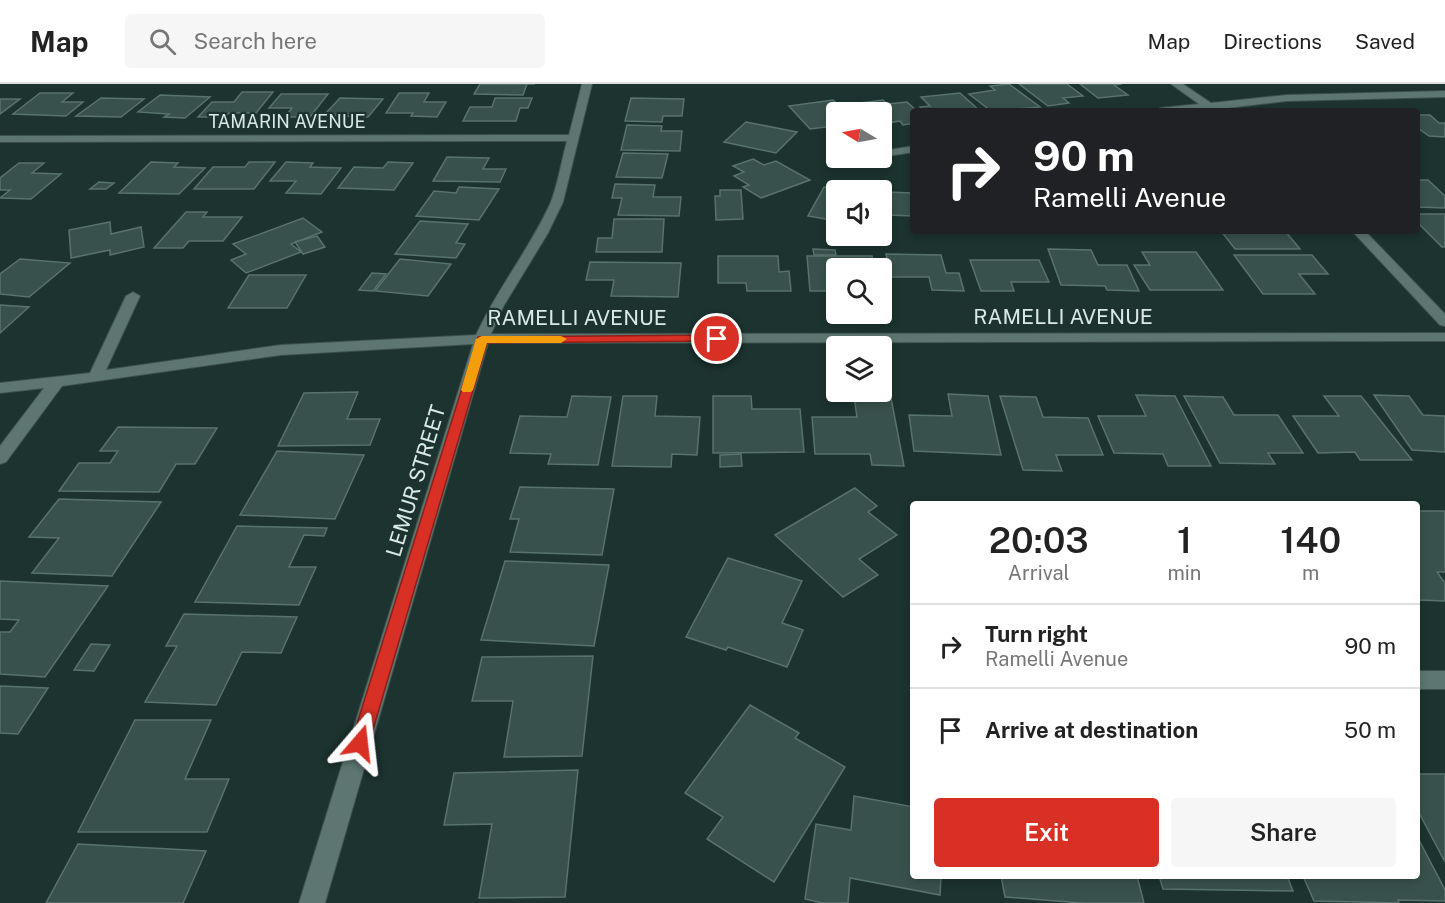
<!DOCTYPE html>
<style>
:root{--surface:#fff;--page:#f6f6f6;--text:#222;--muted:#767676;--line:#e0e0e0;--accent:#d93025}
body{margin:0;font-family:"Public Sans",sans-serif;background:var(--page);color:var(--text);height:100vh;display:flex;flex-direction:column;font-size:22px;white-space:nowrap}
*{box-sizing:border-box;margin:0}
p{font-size:20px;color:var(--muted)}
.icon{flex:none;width:33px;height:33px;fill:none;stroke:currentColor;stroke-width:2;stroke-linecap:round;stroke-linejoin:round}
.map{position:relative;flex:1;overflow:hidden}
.side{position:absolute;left:910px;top:417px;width:510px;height:378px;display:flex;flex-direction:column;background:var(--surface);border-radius:6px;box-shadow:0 3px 9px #0003}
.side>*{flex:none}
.hud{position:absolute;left:910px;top:24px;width:510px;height:126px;border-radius:6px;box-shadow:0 3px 9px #0003;background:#202124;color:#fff;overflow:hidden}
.needle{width:39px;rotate:280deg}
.tools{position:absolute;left:826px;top:18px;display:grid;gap:12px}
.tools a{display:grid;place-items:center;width:66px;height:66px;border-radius:6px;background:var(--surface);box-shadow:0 3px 9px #0003;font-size:30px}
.pin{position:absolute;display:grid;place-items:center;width:51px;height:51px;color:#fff;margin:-26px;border:3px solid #fff;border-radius:50%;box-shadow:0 2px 6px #0007}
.me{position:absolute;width:66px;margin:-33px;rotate:17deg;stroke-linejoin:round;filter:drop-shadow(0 0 4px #0008)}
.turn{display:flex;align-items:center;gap:21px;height:126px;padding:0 24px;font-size:27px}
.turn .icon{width:78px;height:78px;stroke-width:2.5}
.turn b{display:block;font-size:42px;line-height:51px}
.eta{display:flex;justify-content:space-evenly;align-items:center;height:102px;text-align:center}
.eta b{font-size:36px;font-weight:600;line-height:42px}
.primary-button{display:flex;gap:12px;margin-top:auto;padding:12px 24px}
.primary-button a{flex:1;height:69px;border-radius:6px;background:var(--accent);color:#fff;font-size:24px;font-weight:600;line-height:69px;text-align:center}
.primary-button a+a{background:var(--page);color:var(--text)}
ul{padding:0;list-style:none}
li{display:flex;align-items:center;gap:18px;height:84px;padding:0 24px;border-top:2px solid var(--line)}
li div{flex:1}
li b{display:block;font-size:22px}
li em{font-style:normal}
header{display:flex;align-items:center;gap:36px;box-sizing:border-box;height:84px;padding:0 30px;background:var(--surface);border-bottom:2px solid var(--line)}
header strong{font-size:28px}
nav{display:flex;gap:33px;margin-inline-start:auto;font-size:21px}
.search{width:420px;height:54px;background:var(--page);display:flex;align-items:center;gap:15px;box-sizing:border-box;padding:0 21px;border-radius:6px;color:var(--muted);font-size:22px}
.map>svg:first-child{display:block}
.building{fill:#39514c;stroke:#58726c;stroke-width:1.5}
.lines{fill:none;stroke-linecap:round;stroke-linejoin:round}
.minor-casing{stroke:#3c514d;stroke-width:2}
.minor{fill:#5d7671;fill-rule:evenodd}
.route{fill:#d93025;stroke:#8d1f18;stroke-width:1.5}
.slow{fill:#f59e0b}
.labels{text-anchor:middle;stroke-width:4.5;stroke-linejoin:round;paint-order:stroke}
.far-street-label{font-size:18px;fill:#dbe9e6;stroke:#1c332f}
.street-label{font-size:21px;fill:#dbe9e6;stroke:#1c332f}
</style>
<header>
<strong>Map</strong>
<div class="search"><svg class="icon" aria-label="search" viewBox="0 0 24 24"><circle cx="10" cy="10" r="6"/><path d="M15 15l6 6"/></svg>Search here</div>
<nav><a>Map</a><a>Directions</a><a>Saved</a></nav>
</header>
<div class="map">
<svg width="1445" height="819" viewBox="0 0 1445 819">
<rect width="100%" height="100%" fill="#1c332f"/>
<g class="building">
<path d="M480,0H535H527L523,11L474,10Z"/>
<path d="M1009,0L1040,23L991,27L969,10L995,6L990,2Z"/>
<path d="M1019,0H1067L1083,12L1063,14L1069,19L1048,22Z"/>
<path d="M1080,0H1122L1114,1L1128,11L1098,14Z"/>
<path d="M242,8H273L256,29H229L225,33H198L212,18H234Z"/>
<path d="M40,9H73L62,18H83L66,32L13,30Z"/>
<path d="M399,9H429L424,18H446L437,33L411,32L413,29H386Z"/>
<path d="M960,9L980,27H924L920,23L930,22L921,13Z"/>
<path d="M281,10H328L310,33H285L292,24H269Z"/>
<path d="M160,11L210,13L185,34L164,33L169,30L138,28Z"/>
<path d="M101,14L144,15L121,33L76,32Z"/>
<path d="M340,14L383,15L368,33L324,31Z"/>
<path d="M495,14H532L528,24H520L516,37H463L470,23H492Z"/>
<path d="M631,14L684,15L682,32H663L662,38L625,37Z"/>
<path d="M0,15H20L0,30Z"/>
<path d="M833,16L846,28H837V35L829,37L834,42L810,45L789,22Z"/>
<path d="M883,16L887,20L907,18L917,27H914V39L903,41L900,37L882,40V28H860L852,20Z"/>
<path d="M1418,31H1430L1439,39H1445V53L1429,52L1418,44Z"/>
<path d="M746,38L797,48L776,69L724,58Z"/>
<path d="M627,41L662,42L661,47H682L680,67L621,66Z"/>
<path d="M623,69L668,70L662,94L616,93Z"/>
<path d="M447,73L489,74L483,85H506L500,98L433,97Z"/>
<path d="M753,75L764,81L776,77L810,96L761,114L743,103L749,101L734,92L744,88L733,82Z"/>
<path d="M151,78L178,79L174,83L205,84L179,110L119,109Z"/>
<path d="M249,78H275L254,105H194L213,83H245Z"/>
<path d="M286,78L313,79L310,83L341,84L321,110L286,109L296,97H270Z"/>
<path d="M388,78L413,79L394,106L338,104L354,83L383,84Z"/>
<path d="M19,79H44L32,89L61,90L31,115L0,114L10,106H0V94Z"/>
<path d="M1418,96H1428L1445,112V124L1418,123Z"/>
<path d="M99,98L114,99L106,105H90Z"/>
<path d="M615,100L655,101L653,113H681L679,132L618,131L622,114H612Z"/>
<path d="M459,103L499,105L479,136L416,132L434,107L456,109Z"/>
<path d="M824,103L847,106H837V137L808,132Z"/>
<path d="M720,106H741L743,135L716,136L715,112H720Z"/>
<path d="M885,108L914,109V132L887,131Z"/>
<path d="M186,128H207L203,133H242L223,157H189L183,164H154Z"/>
<path d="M1418,130H1445V163H1442L1418,139Z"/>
<path d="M303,134L322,148L291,160L301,168L246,189L231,176L246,170L233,160Z"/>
<path d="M614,135H664L662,168H596L598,154H612Z"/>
<path d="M420,137L468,140L456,159L465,160L456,174L395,170Z"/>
<path d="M110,138L111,150L141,143L144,163L110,171V166L71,174L69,146Z"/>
<path d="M1221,147L1286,148L1300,165H1235Z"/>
<path d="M317,152L325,163L303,170L295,158Z"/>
<path d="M813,165L835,166L836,171H814Z"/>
<path d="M1048,165L1091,166L1098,181H1127L1139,207L1107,206L1105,202L1061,201Z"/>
<path d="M1142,168H1196L1223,206H1150L1134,181H1150Z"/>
<path d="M886,170L941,171L946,189H959L964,207L932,206L929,193H890Z"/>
<path d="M1234,171H1312L1328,190H1299L1315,210H1263Z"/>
<path d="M718,172H778L779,188L789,187L791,207H747L746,199H718Z"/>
<path d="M807,172H872L875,184H837V207H810Z"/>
<path d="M20,175L70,179L29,213L0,210V190Z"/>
<path d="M400,175L451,180L428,212L375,207Z"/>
<path d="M970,176H1039L1049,198H1011L1014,207H981Z"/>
<path d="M590,178L681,179L678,213L611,212L614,196H586Z"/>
<path d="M372,189L386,190L373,207L359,206Z"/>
<path d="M249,191H306L287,224H228Z"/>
<path d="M0,221L29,223L0,249Z"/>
<path d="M358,308L347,335H380L370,361L278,362L304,309Z"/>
<path d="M948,310L988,312L1001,371L914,367L909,331L952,332Z"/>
<path d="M1136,311L1175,312L1211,382H1168L1163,370L1114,369L1098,332H1146Z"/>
<path d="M1374,311L1409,312L1423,331L1445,332V368L1412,366Z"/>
<path d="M572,312L611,313L598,381L548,380L551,370L510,369L520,332L567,333Z"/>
<path d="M623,312H657L655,332L700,333L697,371L672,370L671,383L612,382Z"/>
<path d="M713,312H751L752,325H800L804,368L713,369Z"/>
<path d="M1000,312L1036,313L1043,333L1088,334L1103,371H1056L1062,387L1023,386Z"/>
<path d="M1184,312L1223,313L1234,331H1278L1303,369H1268L1275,380L1220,379Z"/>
<path d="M1324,312H1361L1412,376H1360L1355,368L1318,369L1293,332H1339Z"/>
<path d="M854,313L891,314L904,382L872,381L870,370H815L812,333H857Z"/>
<path d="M118,343L217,344L195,380H176L159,408L59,407L79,379H110L118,367H100Z"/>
<path d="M277,367L364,371L335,435L240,431Z"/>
<path d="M741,370L742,382L720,383V371Z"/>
<path d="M520,403L614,405L602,471L510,468L519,435H510Z"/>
<path d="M855,404L877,422L868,428L897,451L859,475L878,491L843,513L775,451Z"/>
<path d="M59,415L161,418L112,492L32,489L59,454L29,453Z"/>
<path d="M1418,427H1445V488H1437L1445,499V517L1418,516Z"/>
<path d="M237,442L327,444L324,452L304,451L289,483H316L299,521L195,518Z"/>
<path d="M728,474L802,497L782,539L803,546L787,583L728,563L726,566L686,553Z"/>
<path d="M505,477L609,481L594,562L481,556Z"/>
<path d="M0,497L108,502L45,593L0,590V548H10L19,536L0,535Z"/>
<path d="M184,530L297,533L281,569L242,568L216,621L145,618L177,562H166Z"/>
<path d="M91,560L110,561L94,587L74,586Z"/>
<path d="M593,572L582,672L504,673L513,617H472L482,573Z"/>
<path d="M0,602L48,604L18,650L0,649Z"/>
<path d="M750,621L799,649L795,654L845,683L774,798L707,755L723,733L685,709Z"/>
<path d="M135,636H211L185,695H229L207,748H78Z"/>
<path d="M578,686L565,813L479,814L492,740L444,741L454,689Z"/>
<path d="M1418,690H1445V778L1418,727Z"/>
<path d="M854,712L914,723V792H941L940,811L850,794L848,819H822L805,815L816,740L851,746Z"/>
<path d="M1418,754L1445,806V817L1398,816L1399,819L1314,817L1303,792H1418Z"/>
<path d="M78,760L206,767L183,819H46Z"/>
<path d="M1001,792H1137L1144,819H1082L1005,813Z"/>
<path d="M1159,792H1287L1293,807L1163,805Z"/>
</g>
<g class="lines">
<g class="minor-casing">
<g id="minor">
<path d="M582,0H592L563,118L548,149L503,223L491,250L1445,249V257L488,259L325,819H299L473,260L281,271L62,302L6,378L0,380V362L44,304L0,309V299L90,289L126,212L133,208L140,212L106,286L281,261L476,251C497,205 529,166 550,120C558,101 561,78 567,57L0,58V52L569,51Z"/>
<path d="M1171,0H1183L1211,19L1287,11L1445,7V13L1287,17L1211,26L1155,27L1160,24L1199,20Z"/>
<path d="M914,62V68L882,73V67Z"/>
<path d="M1352,147H1365L1445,230V242L1440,241Z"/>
<rect x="1418" y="587" width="27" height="18"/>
</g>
</g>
<use href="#minor" class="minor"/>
</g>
<path class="route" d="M717,251L721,252V257L487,259L369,659L366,665L360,667L354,665L351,659L478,253Z"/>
<path class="slow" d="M482,252H561L567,255L561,259H487L473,306L471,308H463L461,306L476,255Z"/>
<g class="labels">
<g class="far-street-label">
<text x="287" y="44">TAMARIN AVENUE</text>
</g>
<g class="street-label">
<text x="1063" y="240">RAMELLI AVENUE</text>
<text x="577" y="241">RAMELLI AVENUE</text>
<text transform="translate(416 397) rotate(-73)" y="7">LEMUR STREET</text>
</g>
</g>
</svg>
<div class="tools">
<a><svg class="needle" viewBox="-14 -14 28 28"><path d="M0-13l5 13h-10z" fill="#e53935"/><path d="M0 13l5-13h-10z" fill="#767676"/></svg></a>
<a><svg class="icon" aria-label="sound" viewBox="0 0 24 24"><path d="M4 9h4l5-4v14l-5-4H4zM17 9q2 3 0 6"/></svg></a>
<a><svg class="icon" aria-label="search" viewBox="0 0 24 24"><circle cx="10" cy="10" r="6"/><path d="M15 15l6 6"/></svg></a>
<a><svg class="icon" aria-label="layers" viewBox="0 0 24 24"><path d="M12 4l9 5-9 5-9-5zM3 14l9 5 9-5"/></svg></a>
</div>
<div class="pin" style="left:717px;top:255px;background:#d93025"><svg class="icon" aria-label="arrive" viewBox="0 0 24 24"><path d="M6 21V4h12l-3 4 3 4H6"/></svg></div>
<svg class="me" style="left:360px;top:659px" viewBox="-20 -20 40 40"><path d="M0-17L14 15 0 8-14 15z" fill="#d93025" stroke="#fff" stroke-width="4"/></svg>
<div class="hud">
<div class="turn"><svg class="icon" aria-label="right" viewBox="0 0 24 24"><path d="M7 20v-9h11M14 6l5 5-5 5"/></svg><div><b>90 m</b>Ramelli Avenue</div></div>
</div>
<section class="side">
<div class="eta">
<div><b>20:03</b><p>Arrival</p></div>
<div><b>1</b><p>min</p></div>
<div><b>140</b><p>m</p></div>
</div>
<ul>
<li><svg class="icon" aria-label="right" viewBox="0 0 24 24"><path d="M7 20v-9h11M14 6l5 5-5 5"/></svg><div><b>Turn right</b><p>Ramelli Avenue</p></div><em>90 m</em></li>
<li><svg class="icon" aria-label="arrive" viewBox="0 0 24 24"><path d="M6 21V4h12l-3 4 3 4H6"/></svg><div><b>Arrive at destination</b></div><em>50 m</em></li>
</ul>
<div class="primary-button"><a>Exit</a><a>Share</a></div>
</section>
</div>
